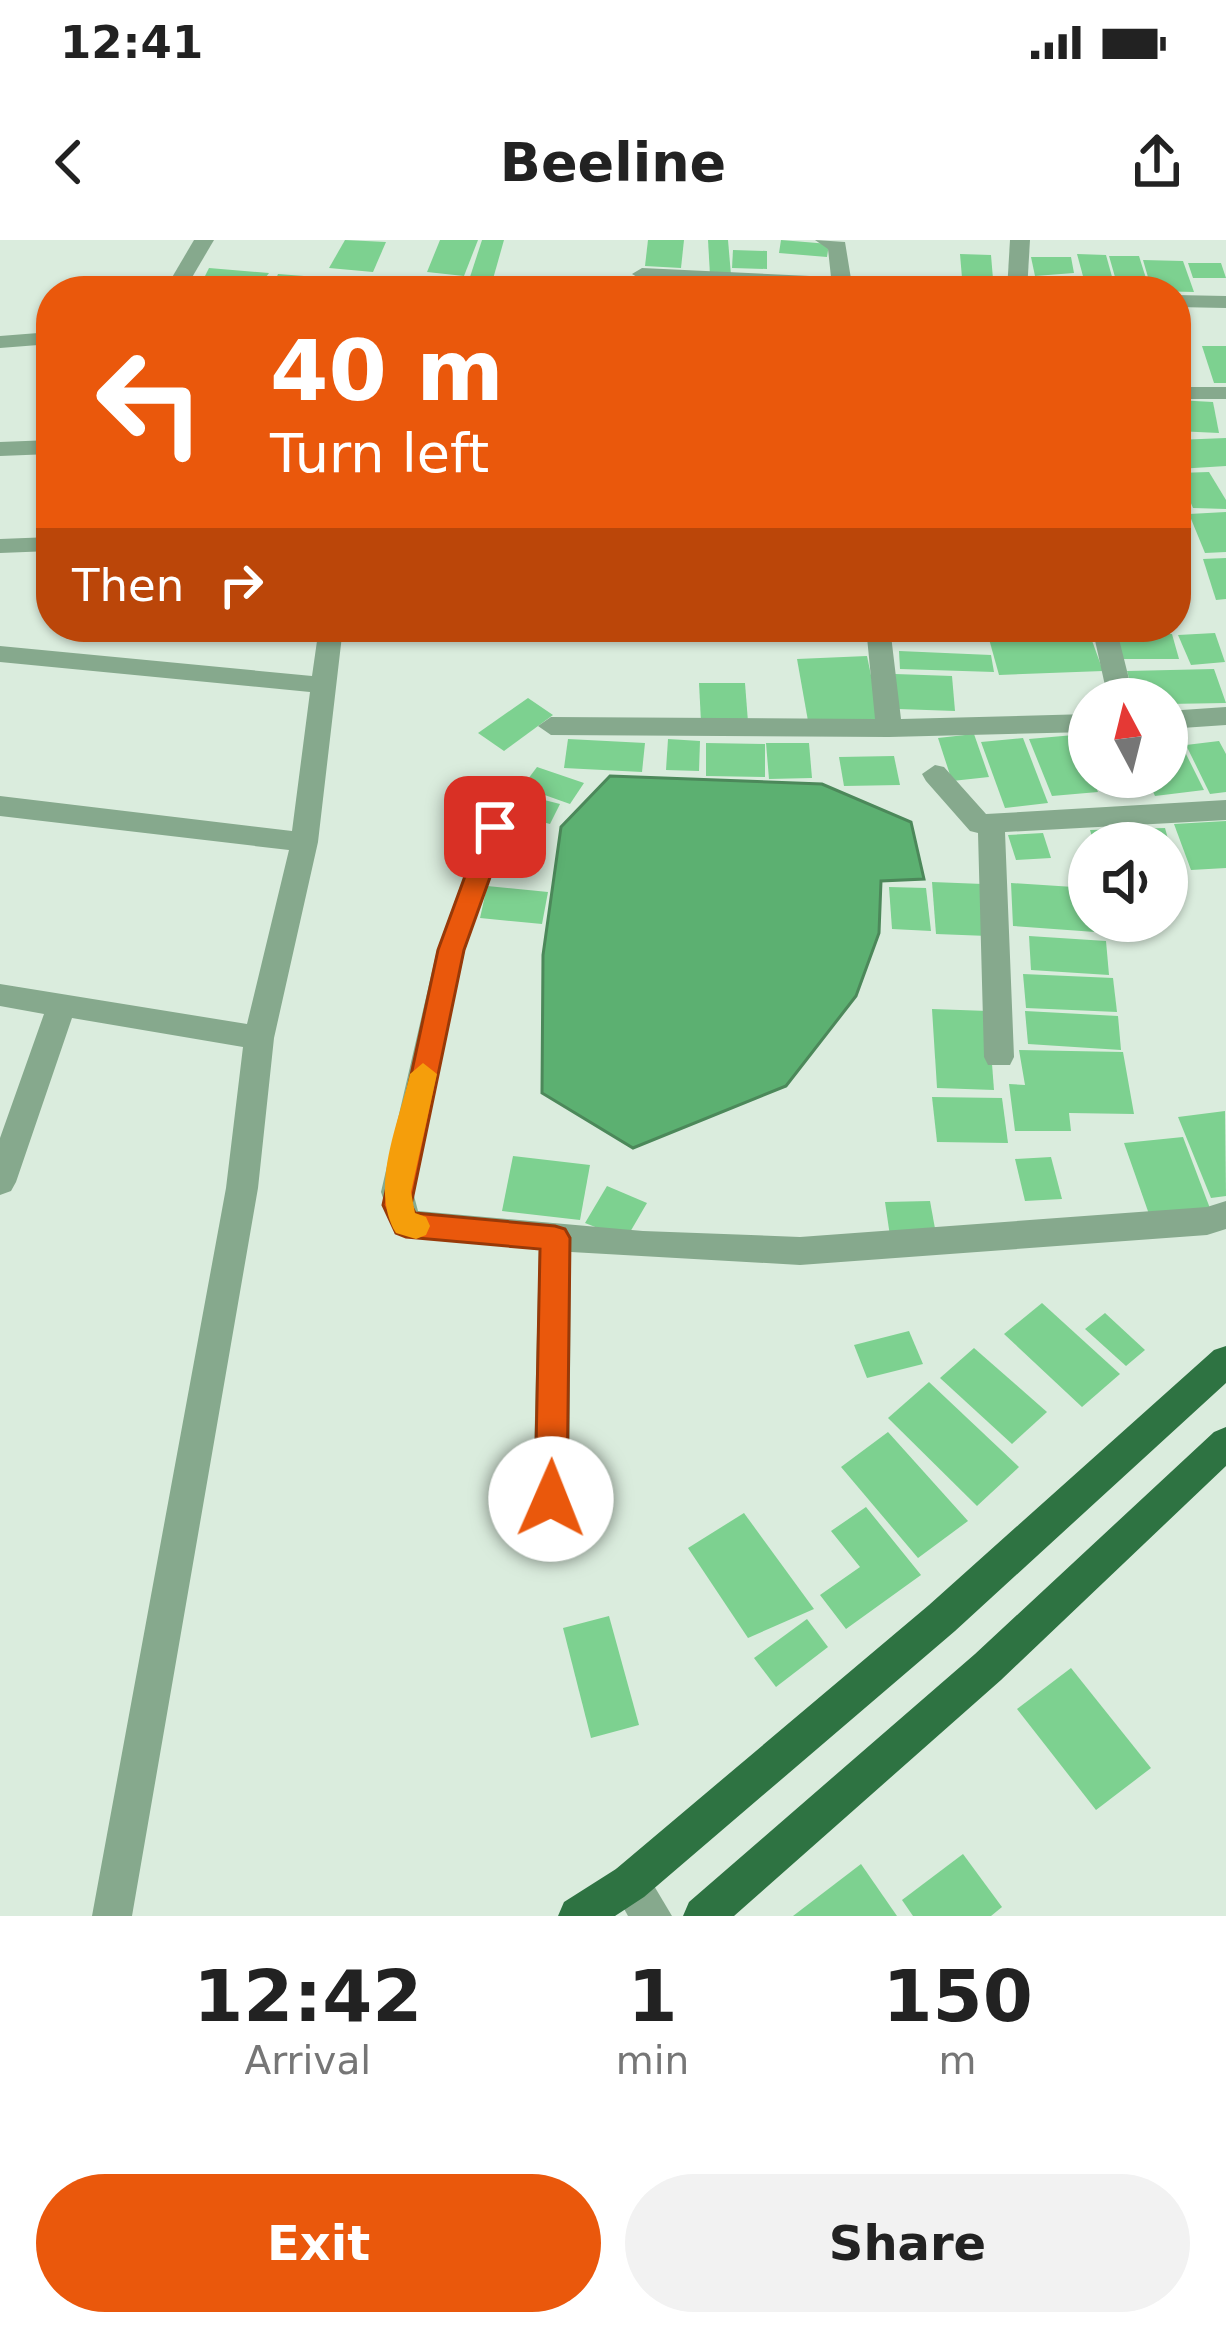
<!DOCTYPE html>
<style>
:root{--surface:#fff;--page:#f2f2f2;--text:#222;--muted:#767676;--accent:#ea580c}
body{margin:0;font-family:"DejaVu Sans",sans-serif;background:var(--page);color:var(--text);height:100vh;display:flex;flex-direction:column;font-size:45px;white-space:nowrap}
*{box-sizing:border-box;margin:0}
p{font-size:39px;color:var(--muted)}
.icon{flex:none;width:66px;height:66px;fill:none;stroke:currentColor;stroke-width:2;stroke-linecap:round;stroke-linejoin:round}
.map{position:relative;height:1676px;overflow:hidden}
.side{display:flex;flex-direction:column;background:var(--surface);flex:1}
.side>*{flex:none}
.hud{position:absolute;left:36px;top:36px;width:1155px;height:366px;border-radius:48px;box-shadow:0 3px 9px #0004;background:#ea580c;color:#fff;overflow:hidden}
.needle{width:78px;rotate:353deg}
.controls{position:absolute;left:1068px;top:438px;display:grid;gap:24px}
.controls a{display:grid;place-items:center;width:120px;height:120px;border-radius:50%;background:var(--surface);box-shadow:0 3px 9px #0004;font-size:60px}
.pin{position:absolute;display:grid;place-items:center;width:102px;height:102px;color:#fff;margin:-51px;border-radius:24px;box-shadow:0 6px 18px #0006}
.me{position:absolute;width:132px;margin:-66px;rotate:1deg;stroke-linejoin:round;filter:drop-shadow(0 0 9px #0008)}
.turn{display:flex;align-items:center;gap:42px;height:252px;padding:0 36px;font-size:54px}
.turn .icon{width:156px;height:156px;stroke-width:2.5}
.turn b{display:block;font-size:84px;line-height:102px}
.then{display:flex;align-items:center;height:114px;padding:0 36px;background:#0003;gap:24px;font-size:45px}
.eta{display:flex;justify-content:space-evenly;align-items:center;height:204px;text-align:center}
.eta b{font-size:72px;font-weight:700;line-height:84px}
.button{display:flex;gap:24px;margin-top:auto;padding:24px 36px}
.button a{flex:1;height:138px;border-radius:72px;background:var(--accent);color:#fff;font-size:48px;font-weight:700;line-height:138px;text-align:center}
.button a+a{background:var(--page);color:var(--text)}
.status{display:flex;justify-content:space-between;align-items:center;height:84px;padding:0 60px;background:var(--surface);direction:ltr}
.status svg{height:33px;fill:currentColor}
header{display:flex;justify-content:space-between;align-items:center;height:156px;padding:0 36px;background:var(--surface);font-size:54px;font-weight:700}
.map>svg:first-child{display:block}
.water{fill:#5cb071;stroke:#4c885a;stroke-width:3}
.building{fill:#7dd190}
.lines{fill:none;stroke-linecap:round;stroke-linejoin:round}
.street{fill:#86a98d;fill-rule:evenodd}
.primary{fill:#2e7342;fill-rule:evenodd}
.route{fill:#ea580c;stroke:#983908;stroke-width:3}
.slow{fill:#f59e0b}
</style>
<div class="status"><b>12:41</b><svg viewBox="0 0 49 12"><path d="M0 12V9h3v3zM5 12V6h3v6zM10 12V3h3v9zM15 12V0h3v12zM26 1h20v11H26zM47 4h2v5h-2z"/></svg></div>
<header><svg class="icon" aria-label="back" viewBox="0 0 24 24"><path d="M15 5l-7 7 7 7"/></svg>Beeline<svg class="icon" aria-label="share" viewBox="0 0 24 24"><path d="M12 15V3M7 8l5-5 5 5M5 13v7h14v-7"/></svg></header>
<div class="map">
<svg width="1226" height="1676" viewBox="0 0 1226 1676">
<rect width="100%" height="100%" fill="#daecdd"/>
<path class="water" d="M610,536L822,544L911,582L924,639L881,641L879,693L856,756L786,846L633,908L542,853L543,715L561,587Z"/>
<g class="building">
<path d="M345,0L386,2L373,32L329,28Z"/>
<path d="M440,0H478L464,36L427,32Z"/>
<path d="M482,0H504L493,39L470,37Z"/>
<path d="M648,0H684L681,28L645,26Z"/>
<path d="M708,0H728L731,35H710Z"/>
<path d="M781,0L829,4L827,17L779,13Z"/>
<path d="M733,10L767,11V29L732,28Z"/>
<path d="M960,14L991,15L993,39L962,38Z"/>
<path d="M1077,14L1106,15L1116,51H1087Z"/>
<path d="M1109,16H1139L1150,51H1119Z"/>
<path d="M1031,17H1071L1074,33L1035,36Z"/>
<path d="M1143,20L1183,21L1194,52L1152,51Z"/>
<path d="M1188,23H1221L1226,38H1193Z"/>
<path d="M209,28L269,33L257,49L200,46Z"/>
<path d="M278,34L343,39L336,51H271Z"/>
<path d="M353,38L411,45L408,51H346Z"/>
<path d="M423,39L485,46L483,51H417Z"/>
<path d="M958,41H1005L1008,51H961Z"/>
<path d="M1202,106H1226V143H1214Z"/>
<path d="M1176,160L1213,162L1219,193L1176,191Z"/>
<path d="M1226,198V226L1178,229L1176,200Z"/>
<path d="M1209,232L1226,260V269L1193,268L1178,233Z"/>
<path d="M1226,272V312L1205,313L1189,274Z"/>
<path d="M1226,318V359L1216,360L1203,319Z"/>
<path d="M716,387H747L748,402H716Z"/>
<path d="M915,387H980L982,394L916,395Z"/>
<path d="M1215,393L1225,422L1191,425L1178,395Z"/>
<path d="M1116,394H1172L1179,419H1122Z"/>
<path d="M1090,395L1103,431L999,435L989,399Z"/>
<path d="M899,411L991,415L994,432L900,429Z"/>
<path d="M867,416L880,479L808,481L797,419Z"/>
<path d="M1214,429L1226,463L1167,464V459H1135L1127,431Z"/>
<path d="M895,434L952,436L955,471L898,469Z"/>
<path d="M699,443H745L748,482H701Z"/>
<path d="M528,458L553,475L504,511L478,493Z"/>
<path d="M974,494L989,537L952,541L938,498Z"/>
<path d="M1074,495L1098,552L1052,556L1029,499Z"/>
<path d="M1023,498L1048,563L1005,568L981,502Z"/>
<path d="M568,499L645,503L642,532L564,528Z"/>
<path d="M668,499L700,501L699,531L666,530Z"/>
<path d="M1219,501L1226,514V552L1210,554L1186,505Z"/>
<path d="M706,503L765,504V537L706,536Z"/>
<path d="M766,503H809L812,538L769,539Z"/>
<path d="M1182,506L1204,550L1155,556L1146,537H1167V508Z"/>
<path d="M894,516L900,545L844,546L839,517Z"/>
<path d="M537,527L584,543L570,564L522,547Z"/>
<path d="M513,552L560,564L550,584L502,571Z"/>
<path d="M1226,581V628L1191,630L1174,584Z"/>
<path d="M1165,588L1176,628H1167V603H1094L1090,590Z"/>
<path d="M1043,593L1051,618L1016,620L1008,595Z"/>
<path d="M932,642L983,644L988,696L936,694Z"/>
<path d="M1011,643L1089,648V681H1094L1095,692L1013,686Z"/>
<path d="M487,646L548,652L542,684L480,678Z"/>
<path d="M889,647L926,648L931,691L892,689Z"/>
<path d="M1029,696L1106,701L1109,735L1031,730Z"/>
<path d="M1023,734L1113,738L1117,772L1026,768Z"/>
<path d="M932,769L988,771L994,850L937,848Z"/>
<path d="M1025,771L1118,776L1121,810L1028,804Z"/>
<path d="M1019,810L1123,812L1134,874L1069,873L1071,891H1015L1009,844L1025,845Z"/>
<path d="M932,857L1002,858L1008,903L937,902Z"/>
<path d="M1225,871L1226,956L1211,958L1178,877Z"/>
<path d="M1183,897L1211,971L1150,977L1124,903Z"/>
<path d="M513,916L590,925L580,980L502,971Z"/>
<path d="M1051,917L1062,959L1025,961L1015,919Z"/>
<path d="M607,946L647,963L626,999L585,983Z"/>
<path d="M930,961L936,994L890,996L885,962Z"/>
<path d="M1042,1063L1120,1134L1082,1167L1004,1094Z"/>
<path d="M1105,1073L1145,1110L1126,1126L1085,1089Z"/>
<path d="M909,1091L923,1124L867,1138L854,1105Z"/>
<path d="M974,1108L1047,1172L1012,1204L940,1138Z"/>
<path d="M929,1142L1019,1227L977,1266L888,1178Z"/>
<path d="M888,1192L968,1281L918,1318L841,1227Z"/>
<path d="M866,1267L921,1335L846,1389L820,1355L860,1327L831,1291Z"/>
<path d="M744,1273L814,1369L748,1398L688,1308Z"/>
<path d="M609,1376L639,1485L591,1498L563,1388Z"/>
<path d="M807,1379L828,1407L776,1447L754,1418Z"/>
<path d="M1071,1428L1151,1528L1096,1570L1017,1469Z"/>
<path d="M963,1614L1002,1667L991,1676H913L902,1660Z"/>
<path d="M861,1624L897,1676H793Z"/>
</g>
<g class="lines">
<g class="street">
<path d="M194,0H214L184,51H164Z"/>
<path d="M815,0L845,2L853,51L642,40L632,34L642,28L831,37L828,9Z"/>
<path d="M1010,0H1030L1027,51H1007Z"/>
<path d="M1176,55L1226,56V68L1176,67Z"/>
<path d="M51,92V104L0,108V96Z"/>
<rect x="1176" y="147" width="50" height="12"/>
<path d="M51,200V214L0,216V202Z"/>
<path d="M51,297V311L0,313V299Z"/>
<path d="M319,387H343L318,602L274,798L258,948L132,1676H92L226,948L243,807L72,778L16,942L11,951L0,955V898L44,774L0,766V744L247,784L289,610L0,576V556L292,591L310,452L0,422V406L312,436Z"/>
<path d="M866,387H890L901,479L1089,474V492L889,497L551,495L538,486L551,477L875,479Z"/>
<path d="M1092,387H1116L1134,459H1108Z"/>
<path d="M1226,467V485L1167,489V471Z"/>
<path d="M935,525L944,527L986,574L1226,560V580L1005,592L1014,817L1010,825H988L984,817L978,593L970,591L926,541L922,534Z"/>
<path d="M495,577L508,587L465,710L413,952L418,971L643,991L800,997L1207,967L1226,961V989L1207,995L800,1025L571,1012L569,1259L563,1271L551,1276L539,1271L533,1259L539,1010L395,994L381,952L437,710L482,587Z"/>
<path d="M630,1623L644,1629L672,1676H628L610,1643L616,1629Z"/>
</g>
<g class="primary">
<path d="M1226,1106V1143L955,1391L644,1657L615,1676H558L564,1662L616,1629L929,1365L1214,1110Z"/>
<path d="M1226,1187V1226L1001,1440L734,1676H683L689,1662L975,1414L1214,1192Z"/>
</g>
</g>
<path class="route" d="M495,578L508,587L464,710L411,965L415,973L555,986L565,989L570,998L567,1259L563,1270L551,1274L540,1270L535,1259L540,1009L406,997L396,993L383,965L438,710L483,587Z"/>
<path class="slow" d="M423,823L437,834L411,952L415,973L426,977L430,986L426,995L416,999L396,993C369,948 399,883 410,834Z"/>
</svg>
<div class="controls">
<a><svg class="needle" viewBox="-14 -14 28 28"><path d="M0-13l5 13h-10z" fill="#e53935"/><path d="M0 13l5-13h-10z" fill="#767676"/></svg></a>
<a><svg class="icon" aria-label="sound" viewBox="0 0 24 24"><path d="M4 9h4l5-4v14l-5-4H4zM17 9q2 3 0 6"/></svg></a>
</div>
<div class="pin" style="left:495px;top:587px;background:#d93025"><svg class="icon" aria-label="arrive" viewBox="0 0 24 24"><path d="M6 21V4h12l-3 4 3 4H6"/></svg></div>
<svg class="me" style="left:551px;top:1259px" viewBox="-20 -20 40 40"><circle r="19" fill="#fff"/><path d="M0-13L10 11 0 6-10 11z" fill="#ea580c"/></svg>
<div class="hud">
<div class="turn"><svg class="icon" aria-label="left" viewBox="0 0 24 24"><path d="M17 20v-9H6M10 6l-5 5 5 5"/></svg><div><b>40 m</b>Turn left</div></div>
<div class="then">Then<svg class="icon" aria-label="right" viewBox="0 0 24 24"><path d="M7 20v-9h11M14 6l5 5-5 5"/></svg></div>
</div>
</div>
<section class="side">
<div class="eta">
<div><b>12:42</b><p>Arrival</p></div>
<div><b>1</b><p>min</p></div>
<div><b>150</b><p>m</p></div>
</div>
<div class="button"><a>Exit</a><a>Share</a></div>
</section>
